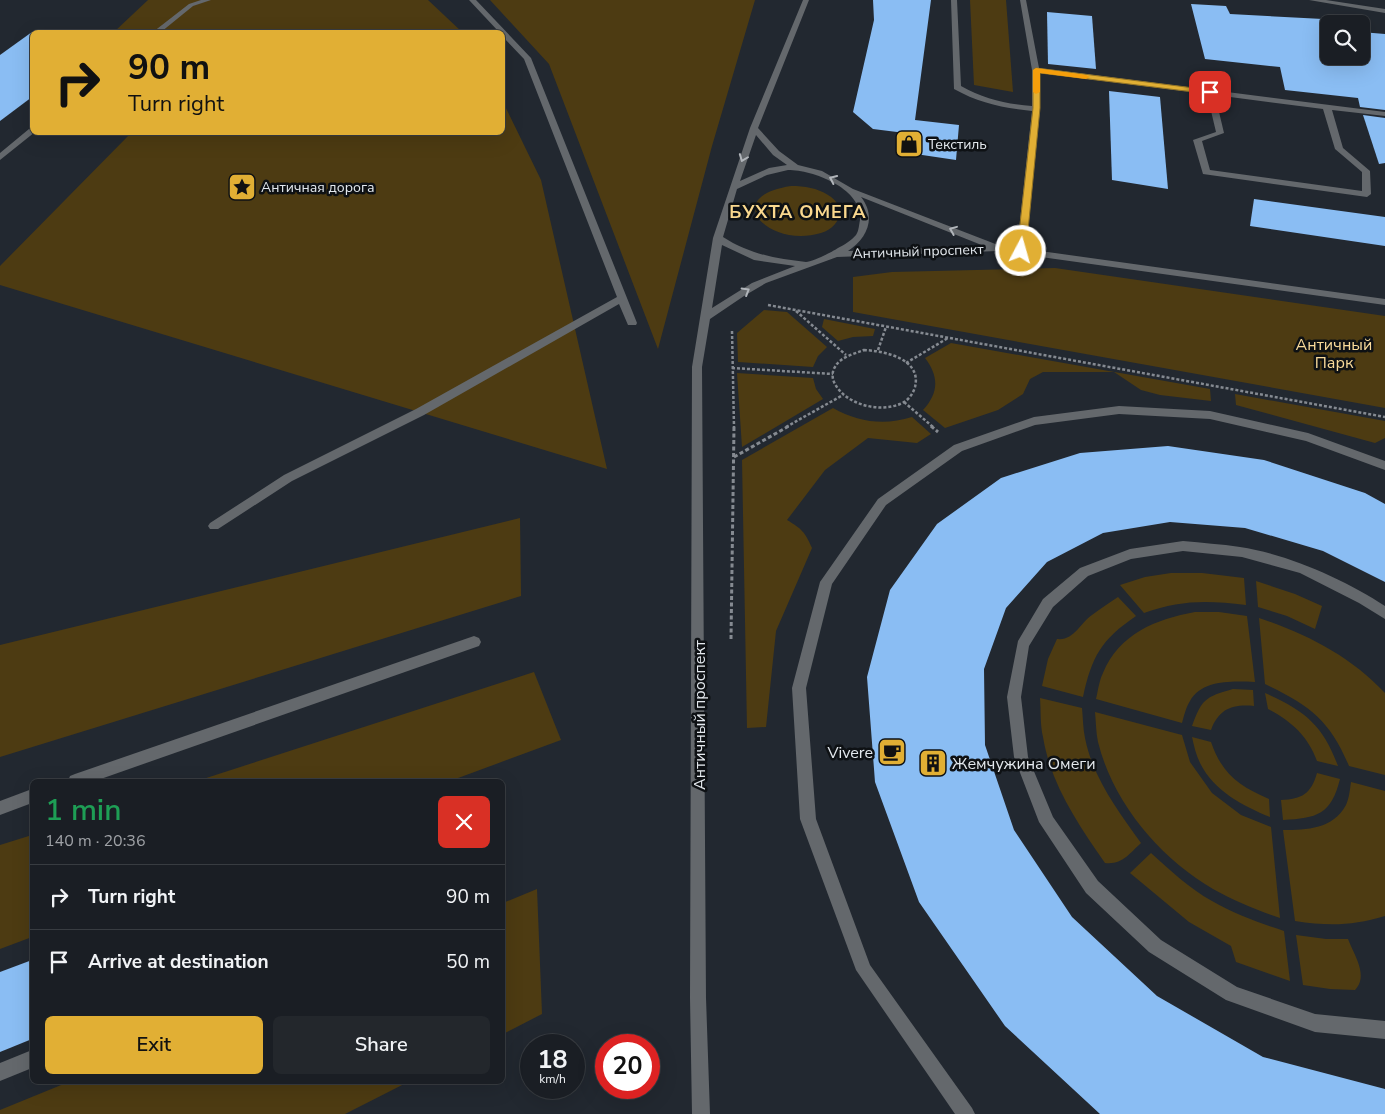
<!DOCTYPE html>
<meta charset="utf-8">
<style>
:root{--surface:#1a1e24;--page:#23272c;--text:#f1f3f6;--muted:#9fa2a6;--line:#383c41;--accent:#e1af34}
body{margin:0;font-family:"Nunito Sans",sans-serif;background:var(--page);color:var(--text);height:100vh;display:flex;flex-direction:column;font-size:19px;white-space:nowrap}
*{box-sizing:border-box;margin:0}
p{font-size:16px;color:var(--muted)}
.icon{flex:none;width:28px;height:28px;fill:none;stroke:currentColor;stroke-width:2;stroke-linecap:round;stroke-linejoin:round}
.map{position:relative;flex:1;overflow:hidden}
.sheet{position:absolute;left:30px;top:779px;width:475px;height:305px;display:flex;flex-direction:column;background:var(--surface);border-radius:8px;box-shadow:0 5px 20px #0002,0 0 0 1px var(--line)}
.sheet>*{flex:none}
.top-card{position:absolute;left:30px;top:30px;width:475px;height:105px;border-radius:8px;box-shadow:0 5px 20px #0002,0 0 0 1px var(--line);background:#e1af34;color:#111;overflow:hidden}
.buttons{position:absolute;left:1320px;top:15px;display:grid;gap:10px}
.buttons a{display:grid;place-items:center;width:50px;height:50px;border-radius:8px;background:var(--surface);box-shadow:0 5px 20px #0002,0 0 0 1px var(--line);font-size:25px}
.speed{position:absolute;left:520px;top:1034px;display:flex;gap:10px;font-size:25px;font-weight:700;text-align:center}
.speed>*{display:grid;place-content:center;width:65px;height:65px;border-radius:50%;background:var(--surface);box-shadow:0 5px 20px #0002,0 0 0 1px var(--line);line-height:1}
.speed small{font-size:12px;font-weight:400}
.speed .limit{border:8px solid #d22;background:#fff;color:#111}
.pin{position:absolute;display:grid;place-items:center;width:42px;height:42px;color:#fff;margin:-21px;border-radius:10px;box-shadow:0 2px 8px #0006}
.me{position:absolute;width:55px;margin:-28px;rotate:6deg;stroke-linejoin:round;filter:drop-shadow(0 0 4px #0008)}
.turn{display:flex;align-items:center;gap:18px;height:105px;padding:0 15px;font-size:22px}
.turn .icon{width:65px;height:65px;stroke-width:2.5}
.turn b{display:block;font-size:35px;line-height:42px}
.round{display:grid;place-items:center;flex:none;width:52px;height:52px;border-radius:8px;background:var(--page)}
.headline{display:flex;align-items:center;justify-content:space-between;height:85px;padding:0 15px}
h1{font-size:30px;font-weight:600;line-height:38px;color:#1e9e55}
.cta{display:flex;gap:10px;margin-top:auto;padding:10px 15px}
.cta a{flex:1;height:58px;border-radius:8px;background:var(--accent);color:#111;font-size:20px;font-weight:600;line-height:58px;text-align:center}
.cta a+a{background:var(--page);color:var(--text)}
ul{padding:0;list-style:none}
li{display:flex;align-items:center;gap:15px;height:65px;padding:0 15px;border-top:1px solid var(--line)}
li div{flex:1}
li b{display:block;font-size:19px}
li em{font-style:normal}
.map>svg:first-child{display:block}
.green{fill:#4d3b12}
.building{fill:#8abdf3}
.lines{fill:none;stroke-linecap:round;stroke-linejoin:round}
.path-far1{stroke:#858a91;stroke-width:2.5;stroke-dasharray:3 2;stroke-linecap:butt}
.path{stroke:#858a91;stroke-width:3;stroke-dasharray:4 2.5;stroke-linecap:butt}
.minor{fill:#64686c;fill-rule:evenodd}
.oneway{stroke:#b1b5ba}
.route{fill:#e1af34;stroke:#927222}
.slow{fill:#f59e0b}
.labels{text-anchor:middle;stroke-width:5;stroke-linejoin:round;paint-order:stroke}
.far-poi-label{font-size:14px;fill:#e4e9ee;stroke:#0e1114;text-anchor:start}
.far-street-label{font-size:14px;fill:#e4e9ee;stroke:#0e1114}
.park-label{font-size:16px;fill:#fadb9a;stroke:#0e1114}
.street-label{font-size:16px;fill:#e4e9ee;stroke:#0e1114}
.poi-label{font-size:16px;fill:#e4e9ee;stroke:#0e1114;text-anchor:end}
.far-district-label{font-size:18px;font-weight:bold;letter-spacing:1px;fill:#fad88e;stroke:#0e1114}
</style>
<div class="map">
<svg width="1385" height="1114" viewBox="0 0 1385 1114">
<rect width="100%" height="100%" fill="#222830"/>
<g class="green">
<path d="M148,0H428L462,32H114Z"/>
<path d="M490,0H755L712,146L658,349L549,64Z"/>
<path d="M970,0H1006L1013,92L974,85Z"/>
<path d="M503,102L541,180L607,469L0,285V266L131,133L502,132Z"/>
<path d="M791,186C805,186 817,188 828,195C847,206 841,227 821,233C769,249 719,197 791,186Z"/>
<path d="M1055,268L1385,316V408L853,312V277L892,272Z"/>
<path d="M764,310L787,312L827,347L818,356L813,367L738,362L737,333Z"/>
<path d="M824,319L875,329L873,336L853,337L838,341L822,327Z"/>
<path d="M951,343L1210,389L1211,401L1160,395L1141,390L1114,372H1043L1030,379L1023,394L998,410L945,428L923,410C939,393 939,376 925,358Z"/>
<path d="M737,373L813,378L816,389L823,399L742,447Z"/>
<path d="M1235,394L1385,421V438L1375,443L1236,405Z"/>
<path d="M833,408C858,422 884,426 912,417L931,434L917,443L868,438L825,470L787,520C802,529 805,532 812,548L776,631L766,727L747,728L742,460Z"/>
<path d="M520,518L521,596L0,757V645Z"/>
<path d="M1171,573H1202L1244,578L1246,605C1207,600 1180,600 1144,613L1120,585L1145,577Z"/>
<path d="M1256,581L1295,594L1322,606L1315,629L1287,616L1258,607Z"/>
<path d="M1118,597L1136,616C1101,640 1092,656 1083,697L1042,686L1048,659L1057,639C1074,641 1080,623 1092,615C1100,609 1109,603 1118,597Z"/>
<path d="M1195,612H1219L1247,616L1255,682C1234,681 1202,679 1190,701C1186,707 1184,716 1182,723L1096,699C1098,691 1099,681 1103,673C1119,634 1156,619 1195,612Z"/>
<path d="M1259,618C1307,634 1350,656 1385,693V775L1349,766C1330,720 1309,705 1265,684Z"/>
<path d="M534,672L561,740L450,781H197Z"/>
<path d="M1233,689L1253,690L1254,706C1232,704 1219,709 1211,730L1192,726C1202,699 1205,697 1233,689Z"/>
<path d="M1265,693C1304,710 1323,725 1338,766L1317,761C1308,736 1291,721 1268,709Z"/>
<path d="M1040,698L1082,708C1083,718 1083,729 1085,738C1093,778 1118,811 1141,843C1129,854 1122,865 1105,863C1078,824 1051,785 1043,737C1040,724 1041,711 1040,698Z"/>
<path d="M1095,712L1182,735L1190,762L1212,793L1241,815L1271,827L1280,918C1257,910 1234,901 1213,889C1160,858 1113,803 1098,742C1096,733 1096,722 1095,712Z"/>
<path d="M1192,737L1211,742C1222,774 1239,786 1269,799L1270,817C1243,806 1214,791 1200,763C1196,755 1194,746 1192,737Z"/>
<path d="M1317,773L1340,779C1331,815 1317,818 1283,820L1281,800C1302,799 1311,794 1317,773Z"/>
<path d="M1351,782L1385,791V916C1352,926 1328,926 1295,921L1283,830C1307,830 1333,829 1346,805C1349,799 1350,789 1351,782Z"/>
<path d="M32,835V937L0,949V845Z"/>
<path d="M1151,853C1170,870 1190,889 1212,901C1235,914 1259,923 1284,931L1290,981L1236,962L1231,946L1189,922L1130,873Z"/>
<path d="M537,889L542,1014L503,1034V903Z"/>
<path d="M1296,935L1326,939H1348C1354,955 1369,976 1355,990L1330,989L1303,985Z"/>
<path d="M71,1081H410L345,1114H0V1110Z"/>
</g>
<g class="building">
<path d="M873,0H931L915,120L959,125L956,160L902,152L905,133L873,129L853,112L874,20Z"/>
<path d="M1191,4L1226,6L1230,14L1323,19L1329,28V56H1361V32L1385,34V110L1360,107L1358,98L1285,90L1280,67L1205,59Z"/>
<path d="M1047,12L1092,16L1096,69L1048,64Z"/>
<path d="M32,32V97L0,121V55Z"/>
<path d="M1109,91L1160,97L1168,189L1112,180Z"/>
<path d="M1363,115L1385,118V163L1379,164Z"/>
<path d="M1254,199L1385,217V246L1250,226Z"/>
<path d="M1168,446L1264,460L1365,493L1385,504V582L1323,551L1245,528L1170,522L1103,533L1047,562L1006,608L984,669L985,745L1014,830L1072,917L1157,996L1263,1057L1385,1089V1114H1100L1005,1026L919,902L875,782L867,677L890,590L937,524L1001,478L1080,453Z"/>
<path d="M32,960V1039L0,1052V972Z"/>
</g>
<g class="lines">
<g class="path-far1">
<path d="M768,305L1385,417"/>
<path d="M796,311L846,355"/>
<path d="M732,331L734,427"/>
<path d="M864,350C885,351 922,359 915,387C913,394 908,401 900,404C878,413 844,404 834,382C832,378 832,371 835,367C840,357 854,354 864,350Z"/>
<path d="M878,350L886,327"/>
<path d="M906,363L948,338"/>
<path d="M732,368L833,374"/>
<path d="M904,402L933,427"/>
<path d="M786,427L843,395"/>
</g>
<g class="path">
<path d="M931,426L938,432"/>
<path d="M734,457L789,426"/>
<path d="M731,639L734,426"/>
</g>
<g class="minor">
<path d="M201,0H211L193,6L161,32H153L189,4Z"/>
<path d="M469,0H476L531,58L637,323L636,325H628L619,304L424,415L292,481L218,529H210L208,526L210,523L284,475L416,409L617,297L524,59L502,36V32H499Z"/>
<path d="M803,0H809L758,128L779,151L798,165L822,171L853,189L998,245L1017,248L1032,111C1003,108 979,103 954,89L951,0H957L961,86C984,99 1006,104 1032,106V70L1020,0H1026L1039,68L1385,112V116L1332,110L1343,148L1370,171L1371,194L1367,197L1203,174L1193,140L1216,132L1207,94L1040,73V109L1026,249L1385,299V305L998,251L837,257L766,283L744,296L710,319L702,367L706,998L710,1114H692L690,998L692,367L713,238L750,128ZM1215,95L1323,109L1335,149L1362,172V191L1210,170L1202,141L1224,133ZM756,135L773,155L787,165L769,168L740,181ZM788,170C814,170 863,189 860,220C859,224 859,231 856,235C852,240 844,245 838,248C832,252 812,262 806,262C777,259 749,254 723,237L737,189L767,175ZM861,197L984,246L848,251C867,239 877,217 861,197ZM722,245L754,260L795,266L752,283L712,308Z"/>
<path d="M1309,0H1326L1385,9V13Z"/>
<path d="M29,129H32V132H35L0,160V153Z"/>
<path d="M1119,406L1210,411L1308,433L1385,461V470L1306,441L1210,419L1119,414L1035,425L962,451L886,505L832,584L806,688L816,819L870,965L972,1108L975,1114H955L856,970L800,819L792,688L820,582L878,499L954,445L1034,417Z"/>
<path d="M1183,541C1202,543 1221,544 1240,547C1287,554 1346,580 1385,606V619L1359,603L1300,573L1242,557L1183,551L1131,559L1088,576L1053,607L1029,646L1021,697L1028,757L1053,817L1098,881L1161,940L1237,987L1315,1014L1385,1021V1039L1315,1032L1226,1000L1149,952L1086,893L1039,822L1014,757L1007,697L1018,641L1043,599L1080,568L1130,549Z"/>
<path d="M474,636L479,638L481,642L479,646L95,781H68L70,776L75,774Z"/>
<path d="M32,789V803L0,815V801Z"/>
<path d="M32,1050V1068L0,1081V1063Z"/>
</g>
</g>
<defs><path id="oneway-chevron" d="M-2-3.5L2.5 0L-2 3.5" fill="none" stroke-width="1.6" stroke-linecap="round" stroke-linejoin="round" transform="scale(1.25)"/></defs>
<g class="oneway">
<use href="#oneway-chevron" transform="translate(743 158) rotate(111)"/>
<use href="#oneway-chevron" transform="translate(833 179) rotate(-155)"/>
<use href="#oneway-chevron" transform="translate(953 230) rotate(-158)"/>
<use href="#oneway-chevron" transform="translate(746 291) rotate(-31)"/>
</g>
<path class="route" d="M1036,68L1210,90L1214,92L1210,94L1040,73V108L1026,251L1021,254L1017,251L1033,108V70Z"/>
<path class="slow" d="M1036,68L1086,75L1090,77L1086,79L1040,73V92L1036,94L1033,92V70Z"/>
<defs>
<g id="shop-square" transform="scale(1.4375)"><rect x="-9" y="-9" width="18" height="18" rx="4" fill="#e1af34" stroke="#0e1114"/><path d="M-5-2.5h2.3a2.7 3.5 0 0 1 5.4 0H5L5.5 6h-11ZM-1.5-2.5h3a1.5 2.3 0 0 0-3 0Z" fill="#111"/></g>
<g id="sight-square" transform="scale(1.4375)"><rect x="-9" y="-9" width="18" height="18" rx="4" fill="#e1af34" stroke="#0e1114"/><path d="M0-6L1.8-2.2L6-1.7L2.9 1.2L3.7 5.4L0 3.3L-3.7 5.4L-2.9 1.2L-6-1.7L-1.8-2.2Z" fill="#111"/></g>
<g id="cafe-square" transform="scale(1.4375)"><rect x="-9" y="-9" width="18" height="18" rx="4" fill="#e1af34" stroke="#0e1114"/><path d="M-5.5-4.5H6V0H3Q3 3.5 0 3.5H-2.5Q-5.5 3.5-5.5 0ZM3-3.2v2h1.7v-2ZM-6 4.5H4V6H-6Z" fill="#111"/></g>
<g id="building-square" transform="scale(1.4375)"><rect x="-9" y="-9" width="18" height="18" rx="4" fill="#e1af34" stroke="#0e1114"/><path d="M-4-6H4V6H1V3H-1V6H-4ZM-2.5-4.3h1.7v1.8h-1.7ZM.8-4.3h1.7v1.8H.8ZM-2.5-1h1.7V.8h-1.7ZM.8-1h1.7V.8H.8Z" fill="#111"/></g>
</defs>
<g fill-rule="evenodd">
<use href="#shop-square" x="909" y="144"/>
<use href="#sight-square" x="242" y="187"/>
<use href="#cafe-square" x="892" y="752"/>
<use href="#building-square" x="933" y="763"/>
</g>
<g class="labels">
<g class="far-poi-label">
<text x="928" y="149">Текстиль</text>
<text x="261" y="192">Античная дорога</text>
</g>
<g class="far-street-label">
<text transform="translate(918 251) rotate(-2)" y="5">Античный проспект</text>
</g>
<g class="park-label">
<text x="1334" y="350">Античный<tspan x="1334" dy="18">Парк</tspan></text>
</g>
<g class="street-label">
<text transform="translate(699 715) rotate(-90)" y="6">Античный проспект</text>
</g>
<g class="poi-label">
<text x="873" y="758">Vivere</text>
<text x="952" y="769" text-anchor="start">Жемчужина Омеги</text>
</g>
<g class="far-district-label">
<text x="798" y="218">БУХТА ОМЕГА</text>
</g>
</g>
</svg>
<div class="buttons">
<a><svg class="icon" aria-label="search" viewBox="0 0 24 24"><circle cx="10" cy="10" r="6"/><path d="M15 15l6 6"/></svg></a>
</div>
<div class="speed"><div>18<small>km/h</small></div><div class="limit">20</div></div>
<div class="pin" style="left:1210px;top:92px;background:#d93025"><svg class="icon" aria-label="arrive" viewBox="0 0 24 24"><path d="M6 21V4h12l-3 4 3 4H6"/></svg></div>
<svg class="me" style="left:1021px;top:251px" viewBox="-20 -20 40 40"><circle r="17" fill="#e1af34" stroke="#fff" stroke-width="3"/><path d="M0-11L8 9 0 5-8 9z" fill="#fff"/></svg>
<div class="top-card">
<div class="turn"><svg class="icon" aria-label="right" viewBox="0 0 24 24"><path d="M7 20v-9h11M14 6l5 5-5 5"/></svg><div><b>90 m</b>Turn right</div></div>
</div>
<section class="sheet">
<div class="headline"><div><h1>1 min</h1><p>140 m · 20:36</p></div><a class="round" style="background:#d93025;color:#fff"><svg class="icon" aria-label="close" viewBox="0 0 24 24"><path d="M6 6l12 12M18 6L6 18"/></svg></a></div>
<ul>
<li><svg class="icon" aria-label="right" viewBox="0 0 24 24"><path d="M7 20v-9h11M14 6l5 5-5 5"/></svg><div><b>Turn right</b></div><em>90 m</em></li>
<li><svg class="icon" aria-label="arrive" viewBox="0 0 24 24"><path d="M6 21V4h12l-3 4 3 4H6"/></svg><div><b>Arrive at destination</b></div><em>50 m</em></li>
</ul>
<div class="cta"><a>Exit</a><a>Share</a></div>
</section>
</div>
